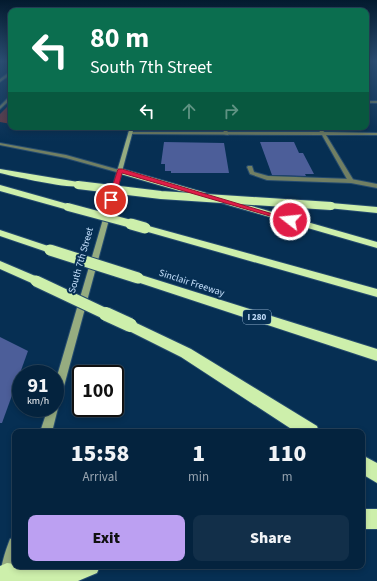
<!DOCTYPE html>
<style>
:root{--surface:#04233e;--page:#122f49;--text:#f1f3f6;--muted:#97a4b0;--line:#254058;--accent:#bca0f2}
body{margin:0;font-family:"Source Sans 3",sans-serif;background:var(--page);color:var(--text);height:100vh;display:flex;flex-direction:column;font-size:15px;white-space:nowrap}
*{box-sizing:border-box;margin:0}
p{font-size:13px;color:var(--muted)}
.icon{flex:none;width:22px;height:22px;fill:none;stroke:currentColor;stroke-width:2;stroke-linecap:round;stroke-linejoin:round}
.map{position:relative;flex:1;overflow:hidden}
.side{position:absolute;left:12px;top:429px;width:353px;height:140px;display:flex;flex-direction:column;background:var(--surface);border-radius:8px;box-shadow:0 2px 6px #0003,0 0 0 1px var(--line)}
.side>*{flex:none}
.banner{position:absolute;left:8px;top:8px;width:361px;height:122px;border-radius:8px;box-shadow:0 2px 6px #0003,0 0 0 1px var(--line);background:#0b6e4f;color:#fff;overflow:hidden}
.speed{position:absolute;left:12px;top:365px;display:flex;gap:8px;font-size:20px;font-weight:700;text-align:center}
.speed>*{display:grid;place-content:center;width:52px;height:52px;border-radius:50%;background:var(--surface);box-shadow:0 2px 6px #0003,0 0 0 1px var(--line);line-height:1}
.speed small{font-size:10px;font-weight:400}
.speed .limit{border:2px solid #111;border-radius:6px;background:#fff;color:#111}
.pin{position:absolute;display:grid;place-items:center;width:34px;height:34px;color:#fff;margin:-17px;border:2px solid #fff;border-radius:50%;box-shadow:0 1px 4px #0007}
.me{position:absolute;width:44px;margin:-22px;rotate:286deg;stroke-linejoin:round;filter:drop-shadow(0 0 3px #0008)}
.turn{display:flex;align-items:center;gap:14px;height:84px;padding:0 16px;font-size:18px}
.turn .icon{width:52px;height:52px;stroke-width:2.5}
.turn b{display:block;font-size:28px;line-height:34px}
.lanes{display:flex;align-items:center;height:38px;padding:0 16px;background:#0003;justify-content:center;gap:20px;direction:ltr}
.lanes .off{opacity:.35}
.eta{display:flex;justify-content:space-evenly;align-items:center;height:68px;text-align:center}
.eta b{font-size:24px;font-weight:800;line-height:28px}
.action{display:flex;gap:8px;margin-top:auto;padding:8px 16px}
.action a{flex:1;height:46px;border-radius:8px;background:var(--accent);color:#111;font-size:16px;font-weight:800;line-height:46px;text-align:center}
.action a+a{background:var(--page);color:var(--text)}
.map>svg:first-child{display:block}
.green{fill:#653840}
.building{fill:#4c5e99}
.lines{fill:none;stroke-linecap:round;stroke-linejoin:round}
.lane-casing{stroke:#254b6e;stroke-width:2}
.street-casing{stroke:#254b6e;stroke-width:2}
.secondary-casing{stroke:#254b6e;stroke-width:2}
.highway-casing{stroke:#254b6e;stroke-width:2}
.lane{fill:#717f63;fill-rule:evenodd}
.street{fill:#717f63;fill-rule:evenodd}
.secondary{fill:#96ac80;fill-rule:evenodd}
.highway{fill:#cdefab;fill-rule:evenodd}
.highway-bridge-far2-casing{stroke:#254b6e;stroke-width:10;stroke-linecap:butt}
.highway-bridge-far1-casing{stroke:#254b6e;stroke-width:13;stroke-linecap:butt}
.highway-bridge-casing{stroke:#254b6e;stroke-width:16;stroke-linecap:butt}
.highway-bridge-far2{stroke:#cdefab;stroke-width:8}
.highway-bridge-far1{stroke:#cdefab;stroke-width:11}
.highway-bridge{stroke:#cdefab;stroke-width:14}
.route{fill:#e11d48;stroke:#92132f}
.labels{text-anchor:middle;stroke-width:4;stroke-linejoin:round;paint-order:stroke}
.shield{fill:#062f53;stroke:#8cabc9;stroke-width:1}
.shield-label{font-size:9px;font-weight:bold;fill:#c5e0fc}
.street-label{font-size:10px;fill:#c5e0fc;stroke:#062f53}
</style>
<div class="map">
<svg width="377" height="581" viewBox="0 0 377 581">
<rect width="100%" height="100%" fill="#062f53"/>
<path class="green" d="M11,103V124L0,122V114Z"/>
<g class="building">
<path d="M164,142L224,143L229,173H171V171H165V164H161Z"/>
<path d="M260,142H294L299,153H303L314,174H305L306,176L272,175Z"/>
<path d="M0,337L28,351L2,423H0Z"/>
</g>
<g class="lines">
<g class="lane-casing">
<g id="lane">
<path d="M10,96H11V99L0,109V106Z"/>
<rect x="366" y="101" width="11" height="2"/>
<path d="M223,127H227L228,135L224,134Z"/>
<path d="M248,166H252L254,172L268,176L351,179L377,184V188L351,183L267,180L250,174L247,167Z"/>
</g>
</g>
<g class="street-casing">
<g id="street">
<path d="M11,71V74L0,82V79Z"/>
<path d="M317,127H321L324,132L377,133V135H326L354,181L353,182L348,181L322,135L130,134L128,133L130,132H320Z"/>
<path d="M0,143L66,155L123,171L120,173L66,158L0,145Z"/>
</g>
</g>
<g class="secondary-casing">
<g id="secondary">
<path d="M130,127H134L60,401L57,405L58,408L52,432H40L48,408H55V383Z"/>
<path d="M15,537V566H16L12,581H0C0,567 5,552 10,539Z"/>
</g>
</g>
<g class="highway-casing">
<g id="highway">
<path d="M0,169L78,182L82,185C76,191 12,176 0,173Z"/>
<path d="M117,169H123L377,242V248L117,173Z"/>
<path d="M0,185L71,205L73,207L68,210L0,191Z"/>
<path d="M331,203L377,207V213L328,208L326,206Z"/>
<path d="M145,225L377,289V297L141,230L140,228L141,226Z"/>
<path d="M0,230L54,248L55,250L50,253L0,236Z"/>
<path d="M0,261L40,278L42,281L40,284L36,285L0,269Z"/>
<path d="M138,274L377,349V361L134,281L132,278L134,275Z"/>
<path d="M130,320L191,349L317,426L319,432H296L181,357L125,329L123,325L125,321Z"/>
<path d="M362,455L377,463V483L362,474Z"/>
<rect x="362" y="509" width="15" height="20"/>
<path d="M7,563L15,564V566H100L97,573L78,581H0V566Z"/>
</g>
</g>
<use href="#lane" class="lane"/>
<use href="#street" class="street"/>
<use href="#secondary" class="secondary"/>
<use href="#highway" class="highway"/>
<g class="highway-bridge-far2-casing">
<g id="highway-bridge-far2">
<path d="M78,185L161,195L331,206"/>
<path d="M68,207L135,225"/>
</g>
</g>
<g class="highway-bridge-far1-casing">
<g id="highway-bridge-far1">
<path d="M131,224L145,228"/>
<path d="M50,250L138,278"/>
<path d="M36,281L108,315"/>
</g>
</g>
<g class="highway-bridge-casing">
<path id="highway-bridge" d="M106,314L130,325"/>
</g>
<use href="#highway-bridge-far2" class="highway-bridge-far2"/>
<use href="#highway-bridge-far1" class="highway-bridge-far1"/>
<use href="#highway-bridge" class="highway-bridge"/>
</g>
<linearGradient id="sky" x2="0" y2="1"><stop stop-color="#031a2e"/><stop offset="0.43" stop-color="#2a4d71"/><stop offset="1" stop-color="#2a4d71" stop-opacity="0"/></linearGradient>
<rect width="377" height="142" fill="url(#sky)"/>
<path class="route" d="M118,169H122L293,220L292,221H287L122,173L115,200L109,202L108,200Z"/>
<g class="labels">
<rect class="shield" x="243" y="310" width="28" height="14" rx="3"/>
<g class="shield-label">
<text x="257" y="320">I 280</text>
</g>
<g class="street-label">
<text transform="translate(80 260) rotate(-74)" y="4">South 7th Street</text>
<text transform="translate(192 282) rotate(18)" y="4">Sinclair Freeway</text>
</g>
</g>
</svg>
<div class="speed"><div>91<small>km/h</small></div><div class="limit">100</div></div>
<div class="pin" style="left:111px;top:200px;background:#d93025"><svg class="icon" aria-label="arrive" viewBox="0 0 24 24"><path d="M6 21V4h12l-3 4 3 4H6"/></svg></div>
<svg class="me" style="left:290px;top:220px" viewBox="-20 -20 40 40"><circle r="17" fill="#e11d48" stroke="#fff" stroke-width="3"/><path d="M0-11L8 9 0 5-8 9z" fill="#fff"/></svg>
<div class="banner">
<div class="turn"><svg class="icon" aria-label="left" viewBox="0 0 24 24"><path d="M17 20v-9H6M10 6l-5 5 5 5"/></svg><div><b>80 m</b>South 7th Street</div></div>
<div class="lanes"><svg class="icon" aria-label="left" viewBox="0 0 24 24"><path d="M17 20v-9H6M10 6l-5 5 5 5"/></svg><svg class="icon off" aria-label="ahead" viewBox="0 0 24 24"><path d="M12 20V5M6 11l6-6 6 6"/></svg><svg class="icon off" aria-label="right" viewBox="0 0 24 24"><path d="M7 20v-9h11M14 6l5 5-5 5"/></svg></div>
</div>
<section class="side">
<div class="eta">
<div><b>15:58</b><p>Arrival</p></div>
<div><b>1</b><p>min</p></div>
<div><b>110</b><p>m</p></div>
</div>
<div class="action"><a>Exit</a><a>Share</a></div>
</section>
</div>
